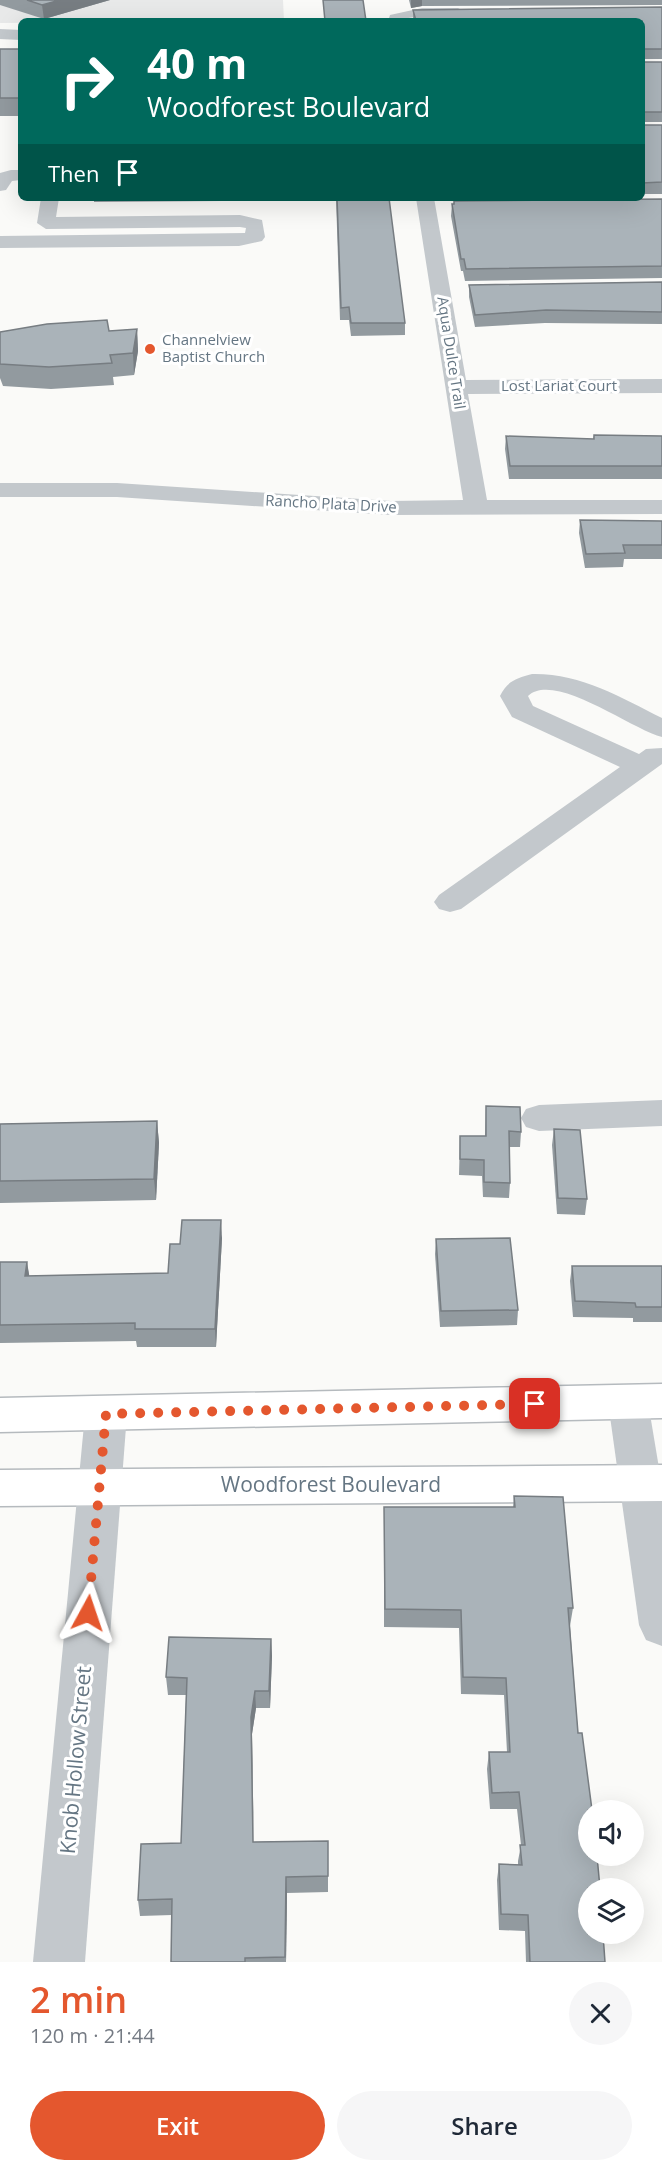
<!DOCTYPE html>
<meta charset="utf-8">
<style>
:root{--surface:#fff;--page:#f6f6f7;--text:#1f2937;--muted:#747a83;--accent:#e4572e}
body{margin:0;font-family:"Open Sans",sans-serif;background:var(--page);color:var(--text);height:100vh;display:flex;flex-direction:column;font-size:22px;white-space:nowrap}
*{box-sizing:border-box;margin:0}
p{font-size:20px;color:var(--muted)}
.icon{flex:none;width:33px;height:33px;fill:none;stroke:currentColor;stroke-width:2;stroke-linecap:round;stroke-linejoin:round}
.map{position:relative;height:1962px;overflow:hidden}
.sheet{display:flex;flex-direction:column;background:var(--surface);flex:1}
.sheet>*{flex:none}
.guide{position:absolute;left:18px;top:18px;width:627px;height:183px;border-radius:9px;box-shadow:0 6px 24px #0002;background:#00695c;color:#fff;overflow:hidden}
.controls{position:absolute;left:578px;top:1800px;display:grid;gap:12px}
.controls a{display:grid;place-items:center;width:66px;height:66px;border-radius:50%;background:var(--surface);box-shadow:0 6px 24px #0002;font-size:30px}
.pin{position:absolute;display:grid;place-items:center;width:51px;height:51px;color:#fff;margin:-26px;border-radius:12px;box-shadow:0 3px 9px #0006}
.me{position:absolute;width:66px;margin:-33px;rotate:5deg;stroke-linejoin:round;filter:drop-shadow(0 0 4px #0008)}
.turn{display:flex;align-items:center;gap:21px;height:126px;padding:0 30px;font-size:27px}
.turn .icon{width:78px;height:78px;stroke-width:2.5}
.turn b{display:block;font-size:42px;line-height:51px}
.then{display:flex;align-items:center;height:57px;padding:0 30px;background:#0003;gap:12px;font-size:22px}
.round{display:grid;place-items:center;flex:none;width:63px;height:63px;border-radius:32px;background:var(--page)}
.headline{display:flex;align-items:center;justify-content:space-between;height:102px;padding:0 30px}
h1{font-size:36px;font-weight:600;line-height:45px;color:var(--accent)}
.action{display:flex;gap:12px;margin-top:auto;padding:12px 30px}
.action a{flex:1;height:69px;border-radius:36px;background:var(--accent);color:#fff;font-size:24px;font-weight:600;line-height:69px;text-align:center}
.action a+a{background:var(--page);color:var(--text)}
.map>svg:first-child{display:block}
.built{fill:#e8e9e9}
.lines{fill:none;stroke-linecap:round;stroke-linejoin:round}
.major-casing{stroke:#b5babe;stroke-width:3}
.minor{fill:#c3c8cc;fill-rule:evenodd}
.major{fill:#fff;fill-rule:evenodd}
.wall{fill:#929a9f}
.shaded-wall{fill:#777d82}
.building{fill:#aab3b9;stroke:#777d82;stroke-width:1.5}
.route{stroke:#e4572e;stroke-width:10;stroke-dasharray:0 18}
.poi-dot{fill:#e4572e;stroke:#fff;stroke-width:2}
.labels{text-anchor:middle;stroke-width:6;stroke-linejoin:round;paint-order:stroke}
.far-poi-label{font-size:15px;fill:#657683;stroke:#fff;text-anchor:start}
.far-street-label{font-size:15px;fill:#657683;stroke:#fff}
.near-street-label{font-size:21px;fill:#657683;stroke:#fff}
</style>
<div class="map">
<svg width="662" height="1962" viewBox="0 0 662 1962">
<rect width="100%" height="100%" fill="#fafaf8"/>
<path class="built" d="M0,0H283L284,21L0,23Z"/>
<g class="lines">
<g class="major-casing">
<g id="major">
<path d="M662,1384V1418L0,1432V1398Z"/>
<path d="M662,1465V1501L0,1506V1470Z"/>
</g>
</g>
<g class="minor">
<path d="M422,8H458L465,12L458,16H422L388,21L390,15Z"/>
<path d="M0,29L21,30V40L0,39Z"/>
<path d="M11,170H21V180L12,181L6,190L0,191V173Z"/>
<path d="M41,198H59L56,217L240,215L262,220L265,237L262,241L239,246L0,248V236L245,233L246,228L240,227L46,229L37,223Z"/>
<path d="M416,198H434L466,380L662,379V393L468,394L487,500H662V514L391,515L117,497H0V483H117L391,501L463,500Z"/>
<path d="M532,674C580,673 620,697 662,718V737C632,730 555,671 528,696L533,706L639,754L646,749L662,748V764L461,909L450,912L439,909L434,902L439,895L620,767L512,717L500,696C507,681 517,678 532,674Z"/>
<path d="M662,1100V1126L539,1131L526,1127L521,1118L526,1109L539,1105Z"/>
<path d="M628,1385L642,1390L648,1402L662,1486V1646L646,1640L639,1625L608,1402L614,1390Z"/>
<path d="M106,1397L121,1402L127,1414L85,1962H33L85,1414L91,1402Z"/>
</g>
<use href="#major" class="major"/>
</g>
<g class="wall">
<path d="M0,0H110L44,19L0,5Z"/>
<path d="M409,0H662V5L422,6L411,8Z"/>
<path d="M662,7V59H642V21H413V10Z"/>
<rect x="0" y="49" width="21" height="67"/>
<rect x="642" y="62" width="20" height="60"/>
<rect x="642" y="125" width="20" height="69"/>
<path d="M94,198H222V201L94,202Z"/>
<path d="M336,198L405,323V335L351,336L349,320H340Z"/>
<path d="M662,199V278L465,281L463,271H461L451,216L452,204H454V201Z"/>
<path d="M662,282V324L545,323L475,327L469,297V285Z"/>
<path d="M137,329L138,351L134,375L113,377L114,385L51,389L3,386L0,378V332L109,331Z"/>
<path d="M594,435L662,436V479H509L505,449L506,436L593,439Z"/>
<path d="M580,520L662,521V559H624L623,567L585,568L579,533Z"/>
<path d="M486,1106L521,1132L520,1147H509L510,1183L509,1198L483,1197L482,1176L459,1175L460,1136H485Z"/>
<path d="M157,1121L159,1143L156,1200L0,1203V1124Z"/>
<path d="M554,1129L587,1199L585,1215L557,1214L552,1145Z"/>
<path d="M222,1238L216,1347H137L136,1341L0,1343V1262H27L29,1276L168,1273L180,1244Z"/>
<path d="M436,1239L518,1310L517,1325L440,1327L435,1254Z"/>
<path d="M572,1266H662V1322H633V1318L573,1317L570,1281Z"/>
<path d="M514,1496L573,1608L570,1626L578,1733L605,1962H526L525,1931L499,1930L497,1880L499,1864L518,1865V1861L521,1845L517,1809H490L487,1769L489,1752H507L504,1695L461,1694L459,1628L384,1627V1507H513Z"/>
<path d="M271,1639L272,1656L270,1708H256L252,1734L253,1842L328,1841V1892L287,1893L286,1962H171L172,1915L140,1916L138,1900L181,1843L186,1695H168L166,1677Z"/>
</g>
<g class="shaded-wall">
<path d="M60,0H110L44,19L42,5Z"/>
<path d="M411,0H422V6L411,8Z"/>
<path d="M137,329L138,351L134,375L133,353Z"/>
<path d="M157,1121L159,1143L156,1200L154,1179Z"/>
<path d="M221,1220L222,1238L216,1347L215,1329Z"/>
<path d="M27,1262L30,1280L25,1276Z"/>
<path d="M271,1639L272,1656L270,1708L269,1691Z"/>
<path d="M255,1691L256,1708L252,1734L254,1859L251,1717Z"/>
<path d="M286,1877L287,1893L286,1962Z"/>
</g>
<g class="building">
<path d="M27,0H60L42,5Z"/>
<path d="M323,0H363L366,21H325Z"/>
<path d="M662,7V49H642V21H416L413,10Z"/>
<rect x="0" y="49" width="21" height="49"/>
<rect x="642" y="62" width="20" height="50"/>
<path d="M642,125H662V182L642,183Z"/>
<path d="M337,198H389L405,323H351L349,307L341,308Z"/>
<path d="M662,199V266L466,269L464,259H461L452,204H454V201Z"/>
<path d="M662,282V312L546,310L475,315L469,285Z"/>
<path d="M107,320L109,331L137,329L133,353L110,355L112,363L49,367L0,364V332L47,324Z"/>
<path d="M594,435L662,436V466H510L506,436L594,439Z"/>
<path d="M580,520L662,521V545H623L625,553L586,554Z"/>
<path d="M486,1106L520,1107L521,1132L509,1131L510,1183L484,1182V1160L460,1159V1136H486Z"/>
<path d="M157,1121L154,1179L0,1181V1124Z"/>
<path d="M554,1129L580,1130L587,1199L558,1198Z"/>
<path d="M182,1220H221L215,1329H135V1323L0,1325V1262H27L25,1276L168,1273L170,1244H180Z"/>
<path d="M510,1238L518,1310L441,1311L436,1239Z"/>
<path d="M572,1266H662V1307H636L635,1303L575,1301Z"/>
<path d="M514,1496L563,1497L573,1608H568L578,1733H582L592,1810H588V1856H597L600,1888H588V1934H603L605,1962H530L528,1915L501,1914L499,1864L522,1865L520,1845H525L519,1792L492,1793L489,1752H510L506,1678L463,1677L461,1610L385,1609L384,1507H515Z"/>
<path d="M169,1637L271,1639L269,1691H255L251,1717L253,1842L328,1841V1876L286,1877L285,1957L245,1958V1962H171L172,1899L138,1900L141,1844L181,1843L187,1678L166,1677Z"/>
</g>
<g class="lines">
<path class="route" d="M88,1613L106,1414L535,1404"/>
</g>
<circle class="poi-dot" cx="150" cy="349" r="6"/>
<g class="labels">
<g class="far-poi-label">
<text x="162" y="345">Channelview<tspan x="162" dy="17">Baptist Church</tspan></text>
</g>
<g class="far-street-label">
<text transform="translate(451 353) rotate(81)" y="5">Aqua Dulce Trail</text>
<text x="559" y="391">Lost Lariat Court</text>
<text transform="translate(331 504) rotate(3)" y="5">Rancho Plata Drive</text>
</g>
<g class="near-street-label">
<text x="331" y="1492">Woodforest Boulevard</text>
<text transform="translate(76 1760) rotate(-85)" y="7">Knob Hollow Street</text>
</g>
</g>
</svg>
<div class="controls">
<a><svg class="icon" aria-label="sound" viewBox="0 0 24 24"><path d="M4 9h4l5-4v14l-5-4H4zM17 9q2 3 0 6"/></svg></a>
<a><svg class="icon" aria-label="layers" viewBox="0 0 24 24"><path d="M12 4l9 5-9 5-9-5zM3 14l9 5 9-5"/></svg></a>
</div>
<div class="pin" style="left:535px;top:1404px;background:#d93025"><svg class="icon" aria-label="arrive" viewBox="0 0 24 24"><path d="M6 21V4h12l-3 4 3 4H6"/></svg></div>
<svg class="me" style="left:88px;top:1613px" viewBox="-20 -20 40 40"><path d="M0-17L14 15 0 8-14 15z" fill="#e4572e" stroke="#fff" stroke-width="4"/></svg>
<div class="guide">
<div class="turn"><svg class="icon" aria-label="right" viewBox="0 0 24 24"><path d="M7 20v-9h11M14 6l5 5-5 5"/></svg><div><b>40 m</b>Woodforest Boulevard</div></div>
<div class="then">Then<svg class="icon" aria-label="arrive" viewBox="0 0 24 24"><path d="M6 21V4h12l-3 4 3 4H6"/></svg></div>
</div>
</div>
<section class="sheet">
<div class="headline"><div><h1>2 min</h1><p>120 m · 21:44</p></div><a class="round"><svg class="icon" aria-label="close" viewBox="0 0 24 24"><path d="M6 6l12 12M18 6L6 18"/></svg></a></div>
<div class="action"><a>Exit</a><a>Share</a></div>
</section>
